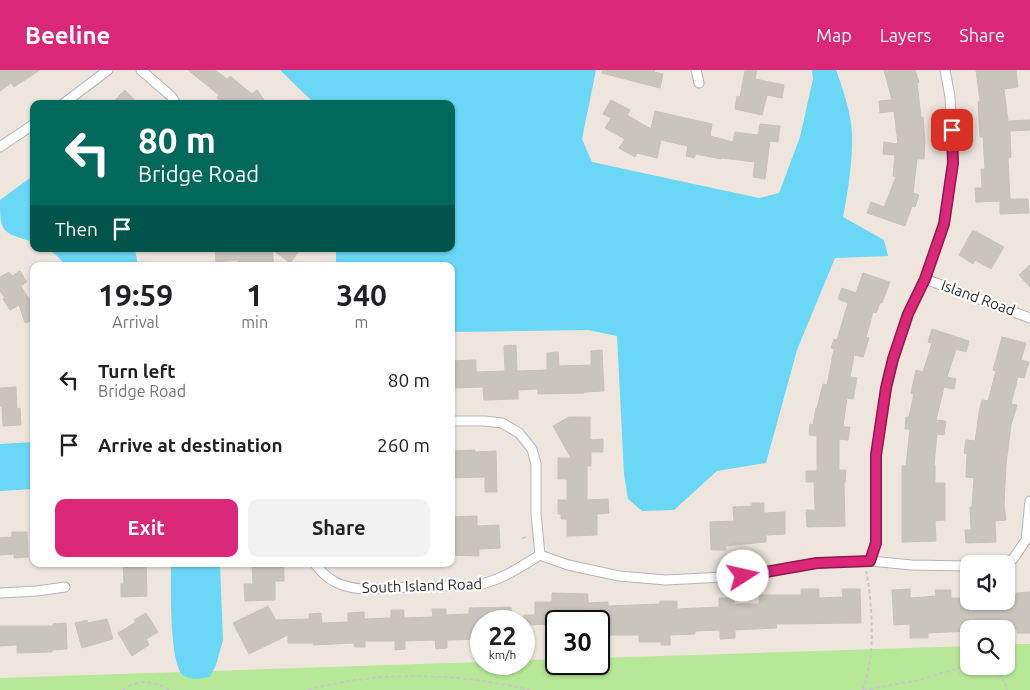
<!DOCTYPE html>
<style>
:root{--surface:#fff;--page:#f2f2f2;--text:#202124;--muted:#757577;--accent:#db2777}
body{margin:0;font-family:Ubuntu,sans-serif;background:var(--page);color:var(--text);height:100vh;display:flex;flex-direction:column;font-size:19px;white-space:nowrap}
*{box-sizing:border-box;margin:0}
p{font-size:16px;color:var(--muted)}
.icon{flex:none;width:28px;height:28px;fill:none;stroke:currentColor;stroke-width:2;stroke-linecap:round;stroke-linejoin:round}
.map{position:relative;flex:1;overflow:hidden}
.details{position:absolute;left:30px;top:192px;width:425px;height:305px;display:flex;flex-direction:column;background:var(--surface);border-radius:10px;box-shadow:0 1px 4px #0004}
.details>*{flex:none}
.hud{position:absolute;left:30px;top:30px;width:425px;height:152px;border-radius:10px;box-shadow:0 1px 4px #0004;background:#00695c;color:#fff;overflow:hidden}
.controls{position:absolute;left:960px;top:485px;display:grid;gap:10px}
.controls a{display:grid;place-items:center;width:55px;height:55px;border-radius:10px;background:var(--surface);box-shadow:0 1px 4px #0004;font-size:25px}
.speed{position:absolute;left:470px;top:540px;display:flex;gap:10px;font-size:25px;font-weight:700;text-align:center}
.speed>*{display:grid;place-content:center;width:65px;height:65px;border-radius:50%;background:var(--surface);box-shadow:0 1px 4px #0004;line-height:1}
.speed small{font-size:12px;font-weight:400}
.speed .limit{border:2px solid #111;border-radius:8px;background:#fff;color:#111}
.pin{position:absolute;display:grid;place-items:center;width:42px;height:42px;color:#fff;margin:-21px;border-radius:10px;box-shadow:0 2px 8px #0006}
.me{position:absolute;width:55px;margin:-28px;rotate:80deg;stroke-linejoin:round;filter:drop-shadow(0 0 4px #0008)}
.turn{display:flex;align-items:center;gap:18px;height:105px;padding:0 25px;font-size:22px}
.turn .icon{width:65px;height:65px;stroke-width:2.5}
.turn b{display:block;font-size:35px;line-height:42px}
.then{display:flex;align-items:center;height:48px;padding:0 25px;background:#0003;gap:10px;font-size:19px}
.eta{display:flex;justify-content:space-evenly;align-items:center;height:85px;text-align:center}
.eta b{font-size:30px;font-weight:700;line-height:35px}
.button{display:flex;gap:10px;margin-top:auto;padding:10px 25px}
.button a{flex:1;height:58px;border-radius:10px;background:var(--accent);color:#fff;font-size:20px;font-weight:700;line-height:58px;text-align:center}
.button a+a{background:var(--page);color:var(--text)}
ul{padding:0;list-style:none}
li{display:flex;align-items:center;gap:15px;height:65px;padding:0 25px}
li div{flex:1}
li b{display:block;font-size:19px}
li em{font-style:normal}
header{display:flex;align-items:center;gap:30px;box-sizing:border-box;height:70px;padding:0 25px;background:var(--accent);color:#fff}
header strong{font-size:24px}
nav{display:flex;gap:28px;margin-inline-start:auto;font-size:18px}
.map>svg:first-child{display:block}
.green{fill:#b6e897}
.water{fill:#6ad7f6}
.building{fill:#c9c4bc;stroke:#cac2b7}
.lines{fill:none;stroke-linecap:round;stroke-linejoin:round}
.minor-casing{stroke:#b1b5c0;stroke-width:11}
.path{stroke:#c8c8c8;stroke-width:2;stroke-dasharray:4 2.5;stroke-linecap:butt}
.minor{stroke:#fff;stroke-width:9}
.route-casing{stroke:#8e194d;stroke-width:12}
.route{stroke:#db2777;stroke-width:9}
.labels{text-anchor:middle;stroke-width:4.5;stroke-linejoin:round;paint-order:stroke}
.street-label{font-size:15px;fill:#2c2c2c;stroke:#fff}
</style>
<header>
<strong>Beeline</strong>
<nav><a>Map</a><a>Layers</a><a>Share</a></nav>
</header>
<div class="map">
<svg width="1030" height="620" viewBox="0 0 1030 620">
<rect width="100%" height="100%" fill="#eee6dd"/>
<path class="green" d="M1006,574H1030V620H0V608L481,592V594H524V590L556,589V594H599V588L969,576V596H1006Z"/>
<g class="water">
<path d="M280,0H596L582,69L592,92L759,128L779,123L800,67L813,9L812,0H836C843,19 851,43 852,63C853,89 848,122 843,147L884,170L888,186L835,188L797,280L766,393L717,401L674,440L642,441L628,429L624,404L617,266L588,260L451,262V196H336V179H451V34H315Z"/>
<path d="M34,105V172C2,163 0,163 0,130Z"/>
<path d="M46,179H135L138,196H67L55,184Z"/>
<path d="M34,372V419L0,421V374Z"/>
<path d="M171,494H220L223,570L216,595L210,607C202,608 191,611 183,605C169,593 171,514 171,494Z"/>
</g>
<g class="building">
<path d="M0,0H40L14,17L11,13L0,21Z"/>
<path d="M188,0H215L227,9L230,6L252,24L257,20L267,34H224L217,28L219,25Z"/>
<path d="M603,0H655L654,2L663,4L660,18L602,3Z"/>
<path d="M745,0H757L755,9L784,15L782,28L767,25L762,45L735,39L737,26L740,27Z"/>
<path d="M884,0H915L919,12L917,13L921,47H923L925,71L924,89H917L913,123L919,125L915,137L912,136L905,156L867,143L871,132L884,137L896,107L893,106L895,85L883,84L884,72L898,74L894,41L880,43L879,31L892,30Z"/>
<path d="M976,0H1016L1018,17L1004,19L1008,51L1030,50V60L1010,61L1011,87L1008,88L1010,129H1028L1029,143L1000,144V131L976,132L975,118H982L981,99H985L983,67H980L978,32L980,31Z"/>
<path d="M125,20L138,34H111Z"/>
<path d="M611,30L630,40L627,45L651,59L655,41L712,54L710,66L733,72L735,62L758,65L760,54L780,56L778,72L770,71L765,109L753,107L755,92L722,88L721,89L696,84L694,88L686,86L688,76L661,70L657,88L637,83L635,87L619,78L625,69L605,58L611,48L603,44Z"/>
<path d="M973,160L1004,177L991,199L975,190L973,194L959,185Z"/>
<path d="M215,179H301L290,193L272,179L274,196H253L252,192L239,194L238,190L216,192Z"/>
<path d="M1030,195V217L1019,205Z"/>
<path d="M20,201L27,212L21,216L34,237V250L25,253L19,235L10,240L3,229L5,228L0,221V207L9,202L12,206Z"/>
<path d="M863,203L890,212L882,233H880L876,243L873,242L866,267L869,268L863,287L854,285L850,307L857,308L853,329L847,328L843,357H850L848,370L839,369V400H846L845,413H844L845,456L807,457L806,440H815L814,412H806V401H817V366L809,365L810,354L813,355L816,338H817L823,314L827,315L834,279L831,278L834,269L837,270L848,233L838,229L842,218L856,223Z"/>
<path d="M932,259L969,271L966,282L956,279L947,307L956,309L954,319L944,317L936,350L946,351L944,365L937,364L934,395H935V413H945V450L935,451L936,471L902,472V396H906L910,359H905L906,347H909L914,324L911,323L916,300L923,302L932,273L928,272Z"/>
<path d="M1002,267L1026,273L1021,290L1029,292L1024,308L1018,307L1011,334L1017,335L1011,355L1006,394L1004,435L1006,450L995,451L996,472L966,473L965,460H971L970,437H972L974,408L966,407L967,384L964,383L966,370L975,371L980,337L982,330L988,331L996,301L993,300Z"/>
<path d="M516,275L517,301L547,300V283L558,282L559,296L591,295V281L602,280L604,321L584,322V323L538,324V319L518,320V329L484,330L483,317L451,318V291L476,290V302L505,301L504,276Z"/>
<path d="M16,317L17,339L20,338L21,355L3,356L2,336H0V318Z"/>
<path d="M569,347H590V370L603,369V382H591V396H587V430L608,429L609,443L597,444V465L567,466V449H561V444H558V430H567V409H558V388H571L553,356Z"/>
<path d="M475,380V382L496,381L497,422H485V407L451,408V381Z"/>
<path d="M752,433H764V443L785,442V464L766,465V472L725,476L726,480H711L710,452L734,451L733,437L752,436Z"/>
<path d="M477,446V456L499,455L500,478L479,479V486L451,485V447Z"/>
<path d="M12,462H27L28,487L14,488V484L0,485V468L12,467Z"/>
<path d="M123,494H146L147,526L121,527V514H124Z"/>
<path d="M252,494H284V511H275V530L245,531L244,514H253Z"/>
<path d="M801,519H819V528L843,527L842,519H860L861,553L776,554L777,558L735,560V568L720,569V560L695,561V564L670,565V575H661V572H639V565H599V551H556V554L524,555V545H535V532H552V523L588,524V533L608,532V536L660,534V531H677V539L719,537V528H734V534H759V525H801Z"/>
<path d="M910,519V528L936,526L935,520H951V528H967V531H1006V526L1016,525V523L1030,522V563H1017V559H968V561L928,563V568H910V554L894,555L892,520Z"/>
<path d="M268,536L276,550L309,549V544L321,543L322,553L348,552V543L364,542V549L391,548V540H404V548L433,547L432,539H446V545L469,544V538L511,537L512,551H481V569L447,570V578L436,579L435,570L405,571V579L395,580V571H365V577H355L354,573L313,575V573H288V565L249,584L233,553Z"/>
<path d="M146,543L158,562L146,569L149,575L132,586L118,563L136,552L134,550Z"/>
<path d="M107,549L113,569L82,578L75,553L87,550L88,553Z"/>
<path d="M66,553L67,579L52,580V582L17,583V575L0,576V556H53V554Z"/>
</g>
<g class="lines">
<g class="minor-casing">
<g id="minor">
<path d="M141,0L171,26L176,34"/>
<path d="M696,0L699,13"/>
<path d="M63,34L108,0"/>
<path d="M0,77L34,54"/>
<path d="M925,209L1030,248"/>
<path d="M451,351H485L502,353L519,363L532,379L536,394V443L540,485"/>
<path d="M540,485L568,495L619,506L666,510L743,506L817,493L870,491L912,495L969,496"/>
<path d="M870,491L876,473V385L886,318L893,289L908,244L925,209L944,154L953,93L950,27L945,0"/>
<path d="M315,494C328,511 341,517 362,519L476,515C500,511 519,498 540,485"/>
<path d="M1000,494L1013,489L1026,470L1030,431"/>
<path d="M0,523L37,521L65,517"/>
</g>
</g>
<g class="path">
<path d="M522,468L528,467"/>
<path d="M986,596C996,601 1005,609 1007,620"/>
<path d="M123,620C138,608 154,611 169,620"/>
<path d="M308,620C380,600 458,603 530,620"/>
<path d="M863,620C866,608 870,595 871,582C873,561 871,521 866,501"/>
<path d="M863,620L915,611L969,595"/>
</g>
<use href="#minor" class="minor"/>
</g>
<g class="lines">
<g class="route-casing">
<path id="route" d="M743,506L817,493L870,491L876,473V385L886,318L893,289L908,244L925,209L944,154L953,93L952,60"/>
</g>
<use href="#route" class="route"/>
</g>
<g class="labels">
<g class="street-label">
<text transform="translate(978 228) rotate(20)" y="5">Island Road</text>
<text transform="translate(422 516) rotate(-2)" y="5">South Island Road</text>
</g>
</g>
</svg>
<div class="controls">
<a><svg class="icon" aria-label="sound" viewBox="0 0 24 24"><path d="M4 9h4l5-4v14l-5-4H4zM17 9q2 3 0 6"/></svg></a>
<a><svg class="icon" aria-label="search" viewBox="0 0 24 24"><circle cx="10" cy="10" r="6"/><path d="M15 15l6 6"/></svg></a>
</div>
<div class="speed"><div>22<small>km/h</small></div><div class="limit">30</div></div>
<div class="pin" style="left:952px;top:60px;background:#d93025"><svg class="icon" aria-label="arrive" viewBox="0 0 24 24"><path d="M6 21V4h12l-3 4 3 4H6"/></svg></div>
<svg class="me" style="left:743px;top:506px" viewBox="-20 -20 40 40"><circle r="19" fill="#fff"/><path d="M0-13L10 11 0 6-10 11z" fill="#db2777"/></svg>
<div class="hud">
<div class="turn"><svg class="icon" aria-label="left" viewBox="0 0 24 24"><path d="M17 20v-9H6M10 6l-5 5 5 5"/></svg><div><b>80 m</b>Bridge Road</div></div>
<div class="then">Then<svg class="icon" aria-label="arrive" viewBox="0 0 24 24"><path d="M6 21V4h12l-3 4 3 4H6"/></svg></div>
</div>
<section class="details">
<div class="eta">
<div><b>19:59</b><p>Arrival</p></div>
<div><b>1</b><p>min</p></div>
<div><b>340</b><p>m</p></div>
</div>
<ul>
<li><svg class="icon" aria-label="left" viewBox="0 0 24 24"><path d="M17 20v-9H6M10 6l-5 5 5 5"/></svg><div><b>Turn left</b><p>Bridge Road</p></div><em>80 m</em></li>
<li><svg class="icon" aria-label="arrive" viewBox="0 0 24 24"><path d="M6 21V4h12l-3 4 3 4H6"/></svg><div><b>Arrive at destination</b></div><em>260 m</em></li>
</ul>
<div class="button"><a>Exit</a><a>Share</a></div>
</section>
</div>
